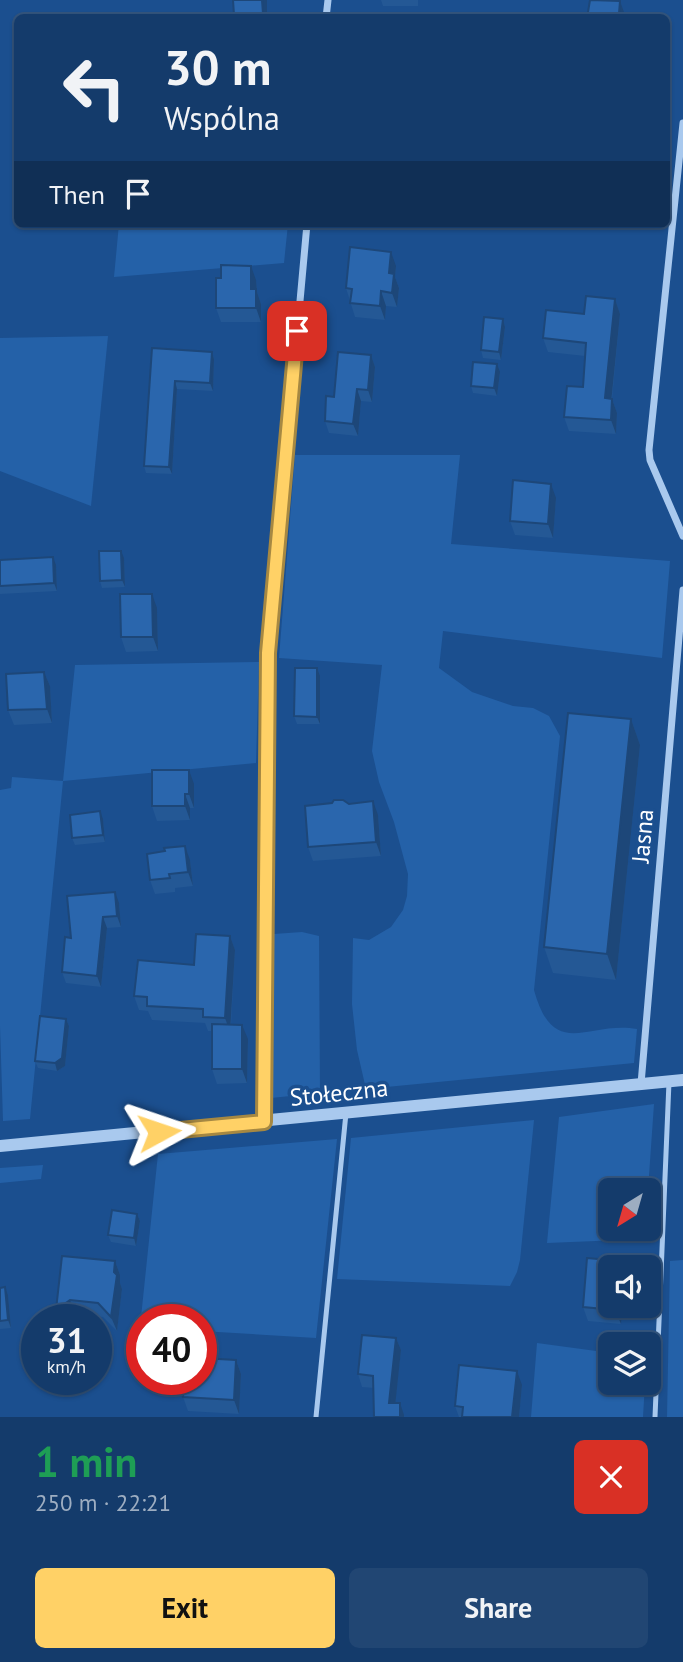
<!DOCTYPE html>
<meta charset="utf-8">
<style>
:root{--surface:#143b6b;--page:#214673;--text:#f1f3f6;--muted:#9dadc1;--line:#33557e;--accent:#ffd166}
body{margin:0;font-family:"PT Sans",sans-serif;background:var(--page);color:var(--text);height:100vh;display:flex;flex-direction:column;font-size:26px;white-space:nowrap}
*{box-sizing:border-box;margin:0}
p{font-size:23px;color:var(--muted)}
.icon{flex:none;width:38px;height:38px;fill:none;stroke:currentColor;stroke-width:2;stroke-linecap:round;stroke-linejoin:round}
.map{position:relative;height:1417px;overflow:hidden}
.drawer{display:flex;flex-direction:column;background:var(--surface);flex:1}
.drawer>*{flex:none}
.banner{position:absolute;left:14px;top:14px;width:656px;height:214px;border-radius:10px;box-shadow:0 2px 5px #0004,0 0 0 2px var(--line);background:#143b6b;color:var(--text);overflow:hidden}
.needle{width:46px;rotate:217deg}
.tools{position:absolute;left:598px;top:1178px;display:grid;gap:14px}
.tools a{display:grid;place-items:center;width:63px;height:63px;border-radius:10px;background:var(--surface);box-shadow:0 2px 5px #0004,0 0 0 2px var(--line);font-size:35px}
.speed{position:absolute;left:21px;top:1304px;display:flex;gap:14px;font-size:35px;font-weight:700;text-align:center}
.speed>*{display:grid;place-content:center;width:91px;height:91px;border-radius:50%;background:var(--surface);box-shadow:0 2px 5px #0004,0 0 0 2px var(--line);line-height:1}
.speed small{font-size:18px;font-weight:400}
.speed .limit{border:10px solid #d22;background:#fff;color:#111}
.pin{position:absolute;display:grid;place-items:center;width:60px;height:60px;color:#fff;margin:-30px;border-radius:14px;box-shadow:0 4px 10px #0006}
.me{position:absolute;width:77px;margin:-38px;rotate:85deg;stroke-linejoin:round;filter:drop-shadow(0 0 5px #0008)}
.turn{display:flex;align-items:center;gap:24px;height:147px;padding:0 35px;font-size:32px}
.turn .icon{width:91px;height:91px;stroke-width:2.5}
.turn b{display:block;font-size:49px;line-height:60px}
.then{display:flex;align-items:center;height:66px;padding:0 35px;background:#0003;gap:14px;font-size:26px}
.round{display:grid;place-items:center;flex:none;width:74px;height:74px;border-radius:10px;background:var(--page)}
.head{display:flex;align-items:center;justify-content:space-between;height:119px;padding:0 35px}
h1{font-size:42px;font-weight:600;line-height:52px;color:#1e9e55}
.action{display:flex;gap:14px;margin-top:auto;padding:14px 35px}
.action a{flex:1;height:80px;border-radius:10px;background:var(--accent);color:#111;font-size:28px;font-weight:600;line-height:80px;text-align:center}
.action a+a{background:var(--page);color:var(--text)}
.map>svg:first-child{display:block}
.green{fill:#2461a8}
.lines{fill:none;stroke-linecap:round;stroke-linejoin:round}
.service{stroke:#a9c9ee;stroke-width:5}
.minor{stroke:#a9c9ee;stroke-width:7}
.tertiary{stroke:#a9c9ee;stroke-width:12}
.wall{fill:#245895}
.shaded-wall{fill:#1d4779}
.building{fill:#2a66ad;stroke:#1d4779;stroke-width:2}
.route-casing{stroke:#a68842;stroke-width:18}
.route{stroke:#ffd166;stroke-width:12}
.labels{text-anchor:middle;stroke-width:7;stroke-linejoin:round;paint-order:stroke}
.street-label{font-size:24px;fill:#fff;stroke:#1b4f8f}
</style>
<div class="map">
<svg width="683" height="1417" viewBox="0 0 683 1417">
<rect width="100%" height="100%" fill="#1b4f8f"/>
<g class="green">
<path d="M119,224H288L284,263L114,277Z"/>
<path d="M108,336L91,506L0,471V338Z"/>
<path d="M295,455H460L451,544L670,561L662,658L443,631L439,668L472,692L513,706L533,708L549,716L560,736L534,990C554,1062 588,1020 637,1029L634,1063L366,1089L357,1050L352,1004L353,938L369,940L391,927L403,910L407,896L408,874L394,822L379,782L372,751L382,665L279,658Z"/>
<path d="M259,662L256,763L63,781L30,1119L3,1121L0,1026V790L11,788L12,777L63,781L75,665Z"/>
<path d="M302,932L319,936L320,1093L271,1098L274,934Z"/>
<path d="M654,1104L648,1190H611V1228L644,1229V1239L547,1243L559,1117Z"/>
<path d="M534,1120L520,1260L517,1272L510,1286L337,1279L351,1138Z"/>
<path d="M337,1139L316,1338L201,1331V1320H142V1327H140L158,1154Z"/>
<path d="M43,1165L41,1179L0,1183V1168Z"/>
<path d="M683,1260V1417H667L670,1261Z"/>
<path d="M537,1343L611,1353V1382L645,1383L643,1417H531Z"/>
</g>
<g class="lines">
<g class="service">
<path d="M316,1417L346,1113"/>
<path d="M655,1417L669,1082"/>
</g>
<g class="minor">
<path d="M326,18L328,0"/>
<path d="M683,123L649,450L650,460L683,536"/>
<path d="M641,1084L683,590"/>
<path d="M264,1121L268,653L307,224"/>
</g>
<path class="tertiary" d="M0,1146L683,1080"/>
</g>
<g class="wall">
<path d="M267,0V18H235L234,15Z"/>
<path d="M381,0H418V6H383Z"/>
<path d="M371,224H413V229H373Z"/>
<path d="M396,266L395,277L399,288L397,307L386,306L385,320L355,317L346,288Z"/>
<path d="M256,280L257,292L261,304V322H221L216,308Z"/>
<path d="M615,299L620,314L612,399L617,413L616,434L569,431L564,417L583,387L585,356L548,352L543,338L584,314Z"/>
<path d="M503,319L505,327L501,360L483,358L481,350Z"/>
<path d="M152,348L212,352L214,359L213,391L177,389L172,474L146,473L144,466Z"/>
<path d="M371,355L375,367L372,402L361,401L358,436L329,433L325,421Z"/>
<path d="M500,372L497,396L473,393L471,386Z"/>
<path d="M556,498L553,538L515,535L510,521Z"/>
<path d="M124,558L125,587L102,588L100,581Z"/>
<path d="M0,560L56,565L57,591L0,594Z"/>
<path d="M157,608L158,651L126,652L121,637Z"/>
<path d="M44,672L50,686L52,723L14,725L8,710Z"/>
<path d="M320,676V724H297L294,716Z"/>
<path d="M631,719L640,745L616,980L553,973L544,947Z"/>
<path d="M194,784V808H190V820L157,821L152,806Z"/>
<path d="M349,804L378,815L381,856L313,861L308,847Z"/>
<path d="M103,819L105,842L75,845L72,838Z"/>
<path d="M190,860L193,886L175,888V892L155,894L150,880Z"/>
<path d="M119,903L121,927L107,928L101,987L66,983L62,972L71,938Z"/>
<path d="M230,936L235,950L231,1025L248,1039L247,1083L217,1084L212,1069V1031H208L205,1023L152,1020L148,1011L139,1010L134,996L194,965Z"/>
<path d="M66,1019L69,1026L65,1066L57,1071L38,1068L35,1061Z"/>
<path d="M137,1214L140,1221L136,1246L111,1242L108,1235Z"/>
<path d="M587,1258L620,1261L622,1267H611V1306H622L621,1324L588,1321L583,1307Z"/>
<path d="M115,1261L120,1275V1283L122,1289L117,1331L103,1317L76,1314L67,1320H59L56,1310Z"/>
<path d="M5,1287L8,1295L11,1328L0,1329V1288Z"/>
<path d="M396,1338L401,1350L395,1403L404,1417H374V1388L362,1387L358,1374Z"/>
<path d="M236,1360L241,1374L239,1414L188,1411L183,1397Z"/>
<path d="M522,1385L519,1417H459L455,1406Z"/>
</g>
<g class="shaded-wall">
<path d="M262,0H267V18H264L263,14Z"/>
<path d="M620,1L625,15V18H620L619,14Z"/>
<path d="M391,252L396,266L395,277L399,288L397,307L392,293L389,273Z"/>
<path d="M251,266L256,280L257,292L261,304V322L256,308L251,289Z"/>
<path d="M381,291L386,306L385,320L380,306Z"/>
<path d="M615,299L620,314L610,413L605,398Z"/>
<path d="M503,319L505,327L501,360L499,352Z"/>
<path d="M212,352L214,359L213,391L210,383Z"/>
<path d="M371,355L375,367L372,402L368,390Z"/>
<path d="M497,364L500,372L497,396L494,388Z"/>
<path d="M175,381L177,389L172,474L169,467Z"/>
<path d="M357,389L361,401L358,436L353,424Z"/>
<path d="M612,399L617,413L616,434L611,420Z"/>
<path d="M551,484L556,498L553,538L548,524Z"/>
<path d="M121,551L124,558L125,587L122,580Z"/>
<path d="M53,557L56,565L57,591L54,583Z"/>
<path d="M152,594L157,608L158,651L153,637Z"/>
<path d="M317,668L320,676V724L317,717Z"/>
<path d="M44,672L50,686L52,723L47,709Z"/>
<path d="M631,719L640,745L616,980L607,954Z"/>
<path d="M189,770L194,784V808L189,794Z"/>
<path d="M185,794L190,808V820L185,806Z"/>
<path d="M373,801L378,815L381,856L376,842Z"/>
<path d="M100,811L103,819L105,842L103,835Z"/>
<path d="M185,846L190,860L193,886L188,872Z"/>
<path d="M115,892L119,903L121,927L117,916Z"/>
<path d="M103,917L107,928L101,987L97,976Z"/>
<path d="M230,936L235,950L230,1032L225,1018Z"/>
<path d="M66,1019L69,1026L65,1066L57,1071L55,1063Z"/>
<path d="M242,1025L248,1039L247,1083L242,1069Z"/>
<path d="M137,1214L140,1221L136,1246L134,1238Z"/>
<path d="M115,1261L120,1275V1283L122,1289L117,1331L111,1317Z"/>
<path d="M5,1287L8,1295L11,1328L8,1320Z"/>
<path d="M70,1300L76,1314L67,1320H59L56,1310Z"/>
<path d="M616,1306H622L621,1324L615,1310Z"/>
<path d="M396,1338L401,1350L394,1416L389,1403Z"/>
<path d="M236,1360L241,1374L239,1414L234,1400Z"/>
<path d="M517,1371L522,1385L519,1417H512Z"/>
<path d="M400,1403L404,1415V1417H400Z"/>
</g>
<g class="building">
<path d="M233,0H262L263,14L234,15Z"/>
<path d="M590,0L620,1L619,14L621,15V18H587Z"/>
<path d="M350,247L391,252L389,273L394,274L392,293L381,291L380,306L350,303L352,289L346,288Z"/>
<path d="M221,265L251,266V289H256V308H216V278H221Z"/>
<path d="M586,296L615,299L605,398L612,399L611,420L564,417L567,386L583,387L586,343L543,338L546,310L584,314Z"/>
<path d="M484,317L503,319L499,352L481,350Z"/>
<path d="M152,348L212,352L210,383L175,381L169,467L144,466Z"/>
<path d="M338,352L371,355L368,390L357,389L353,424L325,421L326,396L334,397Z"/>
<path d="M473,362L497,364L494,388L471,386Z"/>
<path d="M513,480L551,484L548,524L510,521Z"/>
<path d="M99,551H121L122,580L100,581Z"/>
<path d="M53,557L54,583L0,586V560Z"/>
<path d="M120,594H152L153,637H121Z"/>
<path d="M295,668H317V717L294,716Z"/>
<path d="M44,672L47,709L8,710L6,674Z"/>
<path d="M568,713L631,719L607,954L544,947Z"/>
<path d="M152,770H189V794H185V806H152Z"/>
<path d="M334,800H343L349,804L373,801L376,842L308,847L305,806L332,803Z"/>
<path d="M100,811L103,835L72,838L70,815Z"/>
<path d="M185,846L188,872L169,874L170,878L150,880L147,854L165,851L164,848Z"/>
<path d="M115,892L117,916L103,917L97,976L62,972L65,937L71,938L67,896Z"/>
<path d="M196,934L230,936L225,1018L203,1017V1009L147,1006V997L134,996L138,960L194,965Z"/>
<path d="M40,1016L66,1019L62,1058L55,1063L35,1061Z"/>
<path d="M212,1024L242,1025V1069H212Z"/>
<path d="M112,1210L137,1214L134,1238L108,1235Z"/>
<path d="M62,1256L115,1261L114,1272L117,1275L111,1317L98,1303L70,1300L56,1310Z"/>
<path d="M587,1258L620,1261L619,1267H611V1306H616L615,1310L583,1307Z"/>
<path d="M5,1287L8,1320L0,1321V1288Z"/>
<path d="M362,1335L396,1338L389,1403H400V1417H374L373,1376L358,1374Z"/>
<path d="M201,1358L236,1360L234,1400L183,1397L184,1379H201Z"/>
<path d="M459,1365L517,1371L512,1417H462L463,1407L455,1406Z"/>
</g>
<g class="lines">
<g class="route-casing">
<path id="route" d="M159,1132L264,1122L268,653L297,331"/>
</g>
<use href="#route" class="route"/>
</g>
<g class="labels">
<g class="street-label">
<text transform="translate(643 836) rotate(-85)" y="8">Jasna</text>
<text transform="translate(339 1093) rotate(-6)" y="8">Stołeczna</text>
</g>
</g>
</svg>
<div class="tools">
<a><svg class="needle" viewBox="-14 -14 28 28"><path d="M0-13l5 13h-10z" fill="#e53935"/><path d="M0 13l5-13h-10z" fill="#9dadc1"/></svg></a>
<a><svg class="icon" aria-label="sound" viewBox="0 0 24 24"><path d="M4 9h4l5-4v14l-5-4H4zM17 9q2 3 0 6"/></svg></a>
<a><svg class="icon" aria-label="layers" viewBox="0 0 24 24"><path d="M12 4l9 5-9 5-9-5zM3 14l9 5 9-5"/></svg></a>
</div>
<div class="speed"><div>31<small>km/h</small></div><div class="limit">40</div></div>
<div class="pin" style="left:297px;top:331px;background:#d93025"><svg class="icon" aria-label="arrive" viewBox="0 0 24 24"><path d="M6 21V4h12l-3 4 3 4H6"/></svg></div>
<svg class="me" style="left:159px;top:1132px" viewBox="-20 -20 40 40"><path d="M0-17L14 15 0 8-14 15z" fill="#ffd166" stroke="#fff" stroke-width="4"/></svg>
<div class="banner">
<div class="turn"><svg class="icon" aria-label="left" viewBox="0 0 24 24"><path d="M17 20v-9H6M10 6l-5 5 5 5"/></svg><div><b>30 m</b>Wspólna</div></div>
<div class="then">Then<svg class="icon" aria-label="arrive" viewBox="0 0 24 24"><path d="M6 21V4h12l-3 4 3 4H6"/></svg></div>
</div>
</div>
<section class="drawer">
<div class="head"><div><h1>1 min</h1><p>250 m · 22:21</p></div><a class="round" style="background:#d93025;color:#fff"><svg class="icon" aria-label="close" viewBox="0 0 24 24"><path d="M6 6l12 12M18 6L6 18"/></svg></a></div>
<div class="action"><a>Exit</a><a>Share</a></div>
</section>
